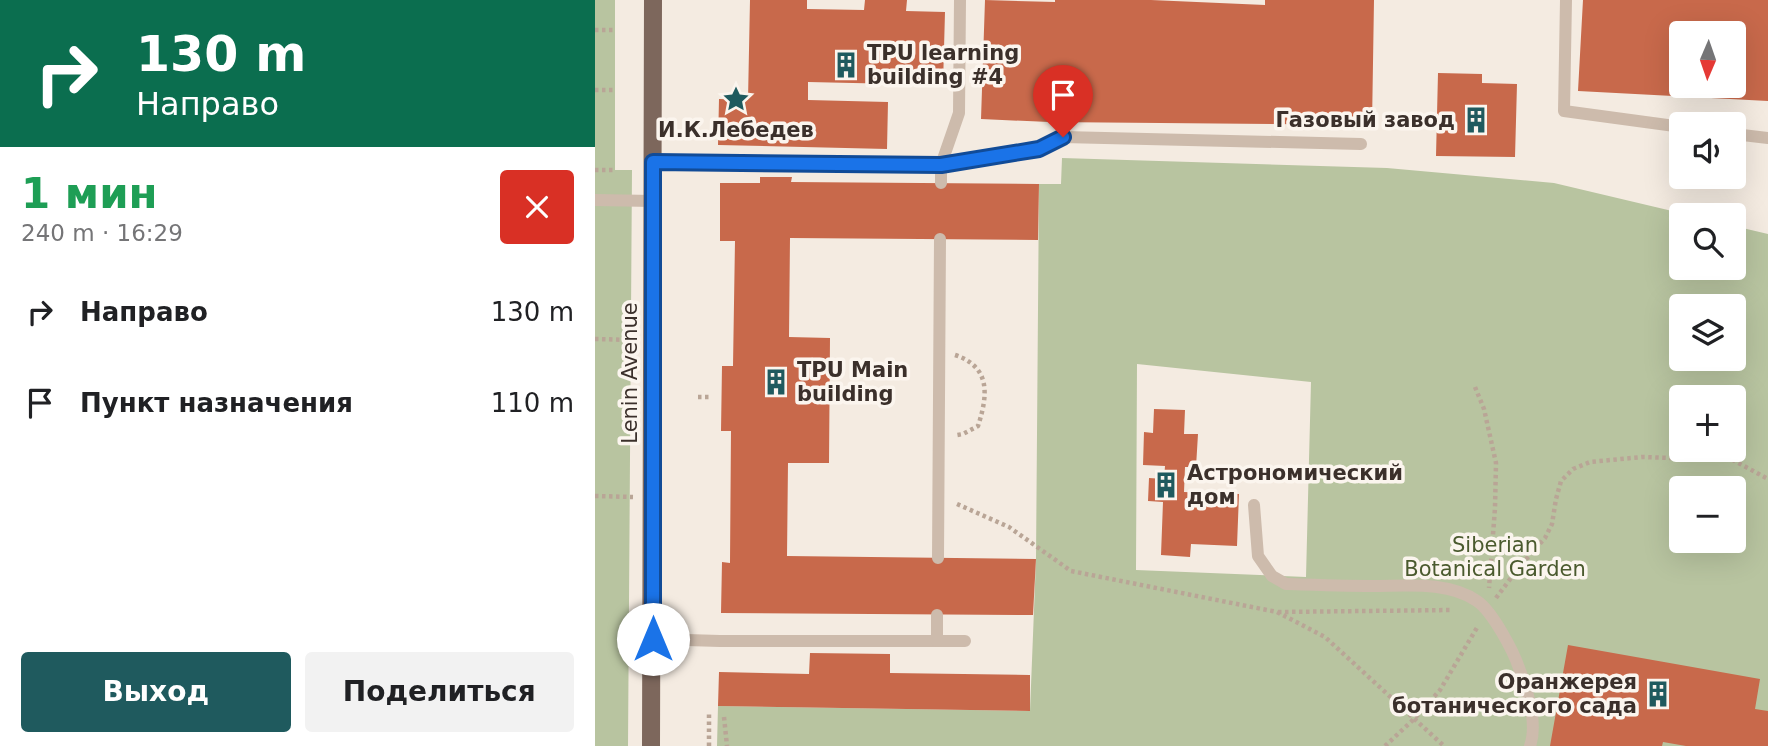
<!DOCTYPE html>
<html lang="ru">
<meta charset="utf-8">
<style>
:root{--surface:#fff;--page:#f2f2f2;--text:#202124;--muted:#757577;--accent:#1f5a5e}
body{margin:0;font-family:"DejaVu Sans",sans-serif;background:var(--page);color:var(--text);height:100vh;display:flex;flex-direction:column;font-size:26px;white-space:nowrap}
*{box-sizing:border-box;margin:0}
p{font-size:23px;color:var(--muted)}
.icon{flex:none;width:38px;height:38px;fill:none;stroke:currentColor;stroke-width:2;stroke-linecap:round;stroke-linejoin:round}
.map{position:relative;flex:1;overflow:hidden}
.panel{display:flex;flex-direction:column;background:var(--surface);width:595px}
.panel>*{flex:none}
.banner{background:#0b6e4f;color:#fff;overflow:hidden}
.needle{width:46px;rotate:182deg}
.fabs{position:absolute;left:1074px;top:21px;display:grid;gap:14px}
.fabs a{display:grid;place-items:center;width:77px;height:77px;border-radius:7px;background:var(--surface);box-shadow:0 7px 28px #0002;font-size:35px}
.pin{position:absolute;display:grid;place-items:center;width:60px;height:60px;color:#fff;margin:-72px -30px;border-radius:50% 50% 50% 0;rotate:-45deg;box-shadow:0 0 7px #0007}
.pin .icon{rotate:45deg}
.me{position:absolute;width:77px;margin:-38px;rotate:0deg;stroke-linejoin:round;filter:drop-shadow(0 0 5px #0008)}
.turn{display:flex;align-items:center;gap:24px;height:147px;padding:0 21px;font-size:32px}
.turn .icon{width:91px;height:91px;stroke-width:2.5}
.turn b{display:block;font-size:49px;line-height:60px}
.round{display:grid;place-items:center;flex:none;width:74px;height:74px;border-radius:7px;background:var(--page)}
.overview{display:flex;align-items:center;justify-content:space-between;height:119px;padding:0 21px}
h1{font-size:42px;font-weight:800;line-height:52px;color:#1e9e55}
.cta{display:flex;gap:14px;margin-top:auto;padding:14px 21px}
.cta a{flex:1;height:80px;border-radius:7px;background:var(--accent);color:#fff;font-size:28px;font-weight:800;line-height:80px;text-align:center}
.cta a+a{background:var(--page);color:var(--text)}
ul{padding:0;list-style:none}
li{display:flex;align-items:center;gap:21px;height:91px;padding:0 21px}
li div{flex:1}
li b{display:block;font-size:26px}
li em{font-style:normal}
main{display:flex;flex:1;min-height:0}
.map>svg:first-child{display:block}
.green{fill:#b8c4a0;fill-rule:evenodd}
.building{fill:#c8694b;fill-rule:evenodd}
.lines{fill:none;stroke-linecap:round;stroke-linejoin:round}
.path{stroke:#b9a596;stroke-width:4.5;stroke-dasharray:3.5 3.5;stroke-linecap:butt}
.lane{stroke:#cdbbac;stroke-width:12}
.primary{stroke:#7d675c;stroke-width:18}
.route-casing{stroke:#114b97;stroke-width:18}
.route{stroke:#1a73e8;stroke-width:12}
.labels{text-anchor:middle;stroke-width:7;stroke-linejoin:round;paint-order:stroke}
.poi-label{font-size:21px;font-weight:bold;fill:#3b302b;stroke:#fbf5ee;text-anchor:start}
.street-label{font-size:21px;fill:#3b302b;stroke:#fbf5ee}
.park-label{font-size:21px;fill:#4a5a2e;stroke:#fbf5ee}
</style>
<main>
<section class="panel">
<div class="banner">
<div class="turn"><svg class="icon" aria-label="right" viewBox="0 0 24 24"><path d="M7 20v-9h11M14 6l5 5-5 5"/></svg><div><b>130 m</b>Направо</div></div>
</div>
<div class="overview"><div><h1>1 мин</h1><p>240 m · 16:29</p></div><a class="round" style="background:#d93025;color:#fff"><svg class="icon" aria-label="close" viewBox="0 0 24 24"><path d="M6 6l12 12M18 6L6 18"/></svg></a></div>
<ul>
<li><svg class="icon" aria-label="right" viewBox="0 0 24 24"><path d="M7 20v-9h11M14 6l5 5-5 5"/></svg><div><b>Направо</b></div><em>130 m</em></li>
<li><svg class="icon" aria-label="arrive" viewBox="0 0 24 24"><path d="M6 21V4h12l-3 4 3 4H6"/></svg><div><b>Пункт назначения</b></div><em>110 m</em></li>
</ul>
<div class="cta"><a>Выход</a><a>Поделиться</a></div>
</section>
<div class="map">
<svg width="1173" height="746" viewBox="0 0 1173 746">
<rect width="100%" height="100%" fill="#f4ebe1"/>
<g class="green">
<path d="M0,0H20V170H37L33,746H0Z"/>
<path d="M467,158L792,168L959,183L1094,215H1087V268H1139V226L1173,234V746H122L123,706L435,711L441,559L444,184H466ZM1087,306H1139V359H1087ZM542,364L716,382L711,577L541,570ZM1087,397H1139V450H1087ZM1087,488H1139V541H1087Z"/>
</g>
<g class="building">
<path d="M155,0H212V9L269,10L270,0H312L311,11L350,12L348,85L213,82V100L293,102L292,149L123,145L124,99L153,100Z"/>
<path d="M390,0L460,2V0H556L670,5V0H779L777,125L454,122L386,119Z"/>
<path d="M988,0H1173V101L983,91ZM1087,33H1139V86H1087Z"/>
<path d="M843,73L887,74V83L922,84L920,157L841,156Z"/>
<path d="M165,177H197L196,182L444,184L443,240L195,238L194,337L235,338L234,463H193L192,556L441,559L438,615L126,613L127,562L135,563L136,431H126L127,366H138L140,241H125V183H165Z"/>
<path d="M559,409L590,410L589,434H603L601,467H590L589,492L644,494L642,546L596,544L595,557L566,555L568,502L553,501L554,478L569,479L570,466L548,465L549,432L558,433Z"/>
<path d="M973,645L1165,679L1160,709L1173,711V746H1091L1068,742L1067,746H955Z"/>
<path d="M215,653L295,654V673L435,675V711L123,706L124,672L214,674Z"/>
</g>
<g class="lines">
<g class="path">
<path d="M0,30H20"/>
<path d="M0,90H20"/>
<path d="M0,170H20"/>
<path d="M0,339L38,340"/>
<path d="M360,355C396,367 393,395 383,426L368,434L362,435"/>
<path d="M880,387L889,409L901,463L900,508L894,588"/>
<path d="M103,397H114"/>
<path d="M0,496L38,497"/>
<path d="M362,504L414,527L476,571L682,612L730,637L849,746"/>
<path d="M901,598L925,566L950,538L957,524L961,499L966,481L978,469L995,462L1047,457L1138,460L1173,479"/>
<path d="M683,612L857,610"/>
<path d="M129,717L132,746"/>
<path d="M114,746V714"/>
<path d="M790,746L819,719L845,690L883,626"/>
</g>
<g class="lane">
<path d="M971,0L969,111L1087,127"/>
<path d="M1139,134L1173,138"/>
<path d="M58,162L346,165L444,149L468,137L766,144"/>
<path d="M346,183V165L364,113L365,0"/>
<path d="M0,200L58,201"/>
<path d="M659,505L663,556L677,576L691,584C720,585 748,586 777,586C811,586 853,581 882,601C897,611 918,650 924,668C932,689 943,724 935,746"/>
<path d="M343,558L345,239"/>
<path d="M58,639L125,641H370"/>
<path d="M342,641V615"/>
</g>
<path class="primary" d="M56,746L58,0"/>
</g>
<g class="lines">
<g class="route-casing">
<path id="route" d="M58,639V162L346,165L444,149L468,137"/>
</g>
<use href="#route" class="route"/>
</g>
<defs>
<g id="building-bare" transform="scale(2.1)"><path d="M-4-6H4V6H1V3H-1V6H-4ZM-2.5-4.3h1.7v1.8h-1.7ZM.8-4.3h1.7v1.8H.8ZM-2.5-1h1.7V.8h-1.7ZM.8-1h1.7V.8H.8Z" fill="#1f5a5e" stroke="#fbf5ee" stroke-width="2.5" paint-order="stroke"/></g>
<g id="sight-bare" transform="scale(2.1)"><path d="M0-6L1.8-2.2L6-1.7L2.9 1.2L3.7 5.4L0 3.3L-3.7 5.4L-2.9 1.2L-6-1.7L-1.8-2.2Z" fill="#1f5a5e" stroke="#fbf5ee" stroke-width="2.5" paint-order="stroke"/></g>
</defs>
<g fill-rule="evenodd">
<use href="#building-bare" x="251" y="65"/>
<use href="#sight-bare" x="141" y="99"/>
<use href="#building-bare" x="881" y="120"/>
<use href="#building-bare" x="181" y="382"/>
<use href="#building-bare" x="571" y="485"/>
<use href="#building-bare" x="1063" y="694"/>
</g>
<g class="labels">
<g class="poi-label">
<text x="272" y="60">TPU learning<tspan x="272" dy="24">building #4</tspan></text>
<text x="860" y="127" text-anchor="end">Газовый завод</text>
<text x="141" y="137" text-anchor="middle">И.К.Лебедев</text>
<text x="202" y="377">TPU Main<tspan x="202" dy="24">building</tspan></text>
<text x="592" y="480">Астрономический<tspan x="592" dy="24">дом</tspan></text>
<text x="1042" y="689" text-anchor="end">Оранжерея<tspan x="1042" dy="24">ботанического сада</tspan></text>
</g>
<g class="street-label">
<text transform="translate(35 373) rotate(-90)" y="7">Lenin Avenue</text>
</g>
<g class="park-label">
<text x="900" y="552">Siberian<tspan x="900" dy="24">Botanical Garden</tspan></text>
</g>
</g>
</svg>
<div class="fabs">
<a><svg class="needle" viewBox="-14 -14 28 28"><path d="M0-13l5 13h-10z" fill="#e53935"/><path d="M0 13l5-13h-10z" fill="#757577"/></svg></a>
<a><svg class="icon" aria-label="sound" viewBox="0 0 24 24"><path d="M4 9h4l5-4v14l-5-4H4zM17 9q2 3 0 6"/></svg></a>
<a><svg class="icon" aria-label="search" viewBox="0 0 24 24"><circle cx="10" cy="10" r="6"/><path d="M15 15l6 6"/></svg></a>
<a><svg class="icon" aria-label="layers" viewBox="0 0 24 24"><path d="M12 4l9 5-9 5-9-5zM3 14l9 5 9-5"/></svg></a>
<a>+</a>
<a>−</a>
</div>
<div class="pin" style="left:468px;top:137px;background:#d93025"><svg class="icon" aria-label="arrive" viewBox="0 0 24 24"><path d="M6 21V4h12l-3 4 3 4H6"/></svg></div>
<svg class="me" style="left:58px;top:639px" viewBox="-20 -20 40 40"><circle r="19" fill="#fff"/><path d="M0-13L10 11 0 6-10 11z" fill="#1a73e8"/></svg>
</div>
</main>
